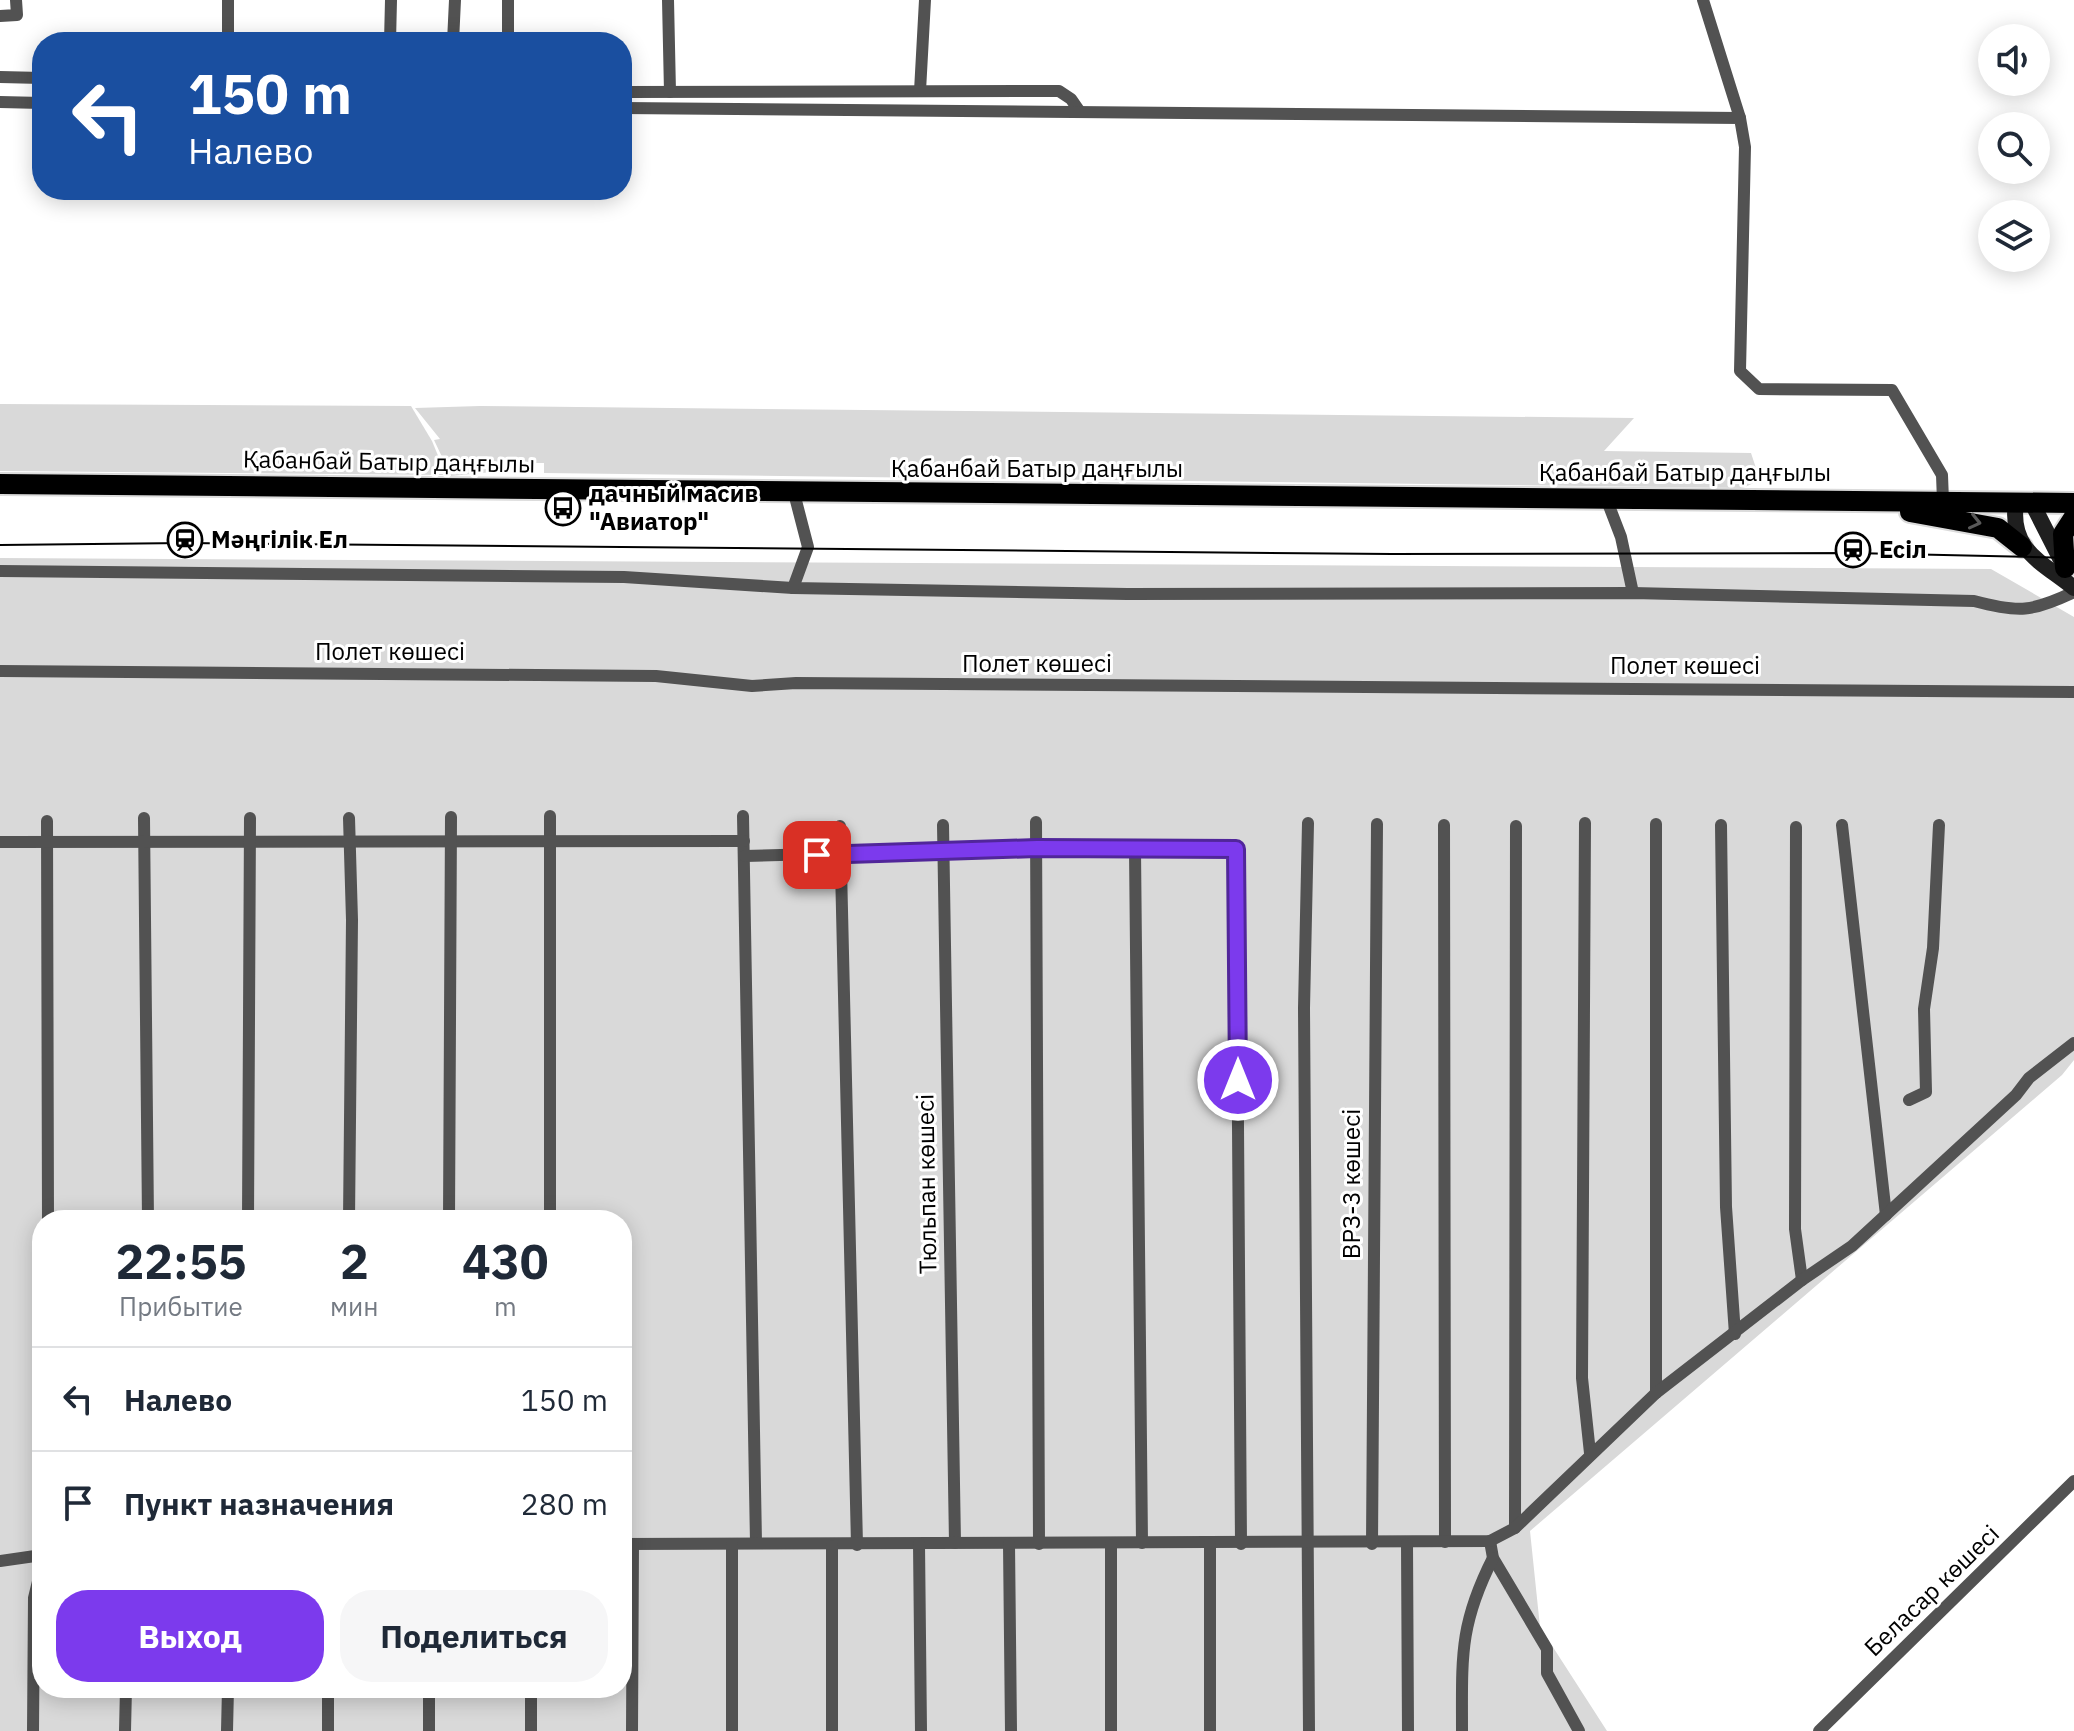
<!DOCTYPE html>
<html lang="ru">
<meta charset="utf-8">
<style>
:root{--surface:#fff;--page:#f6f6f7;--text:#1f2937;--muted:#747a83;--line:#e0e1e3;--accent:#7c3aed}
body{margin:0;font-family:"IBM Plex Sans",sans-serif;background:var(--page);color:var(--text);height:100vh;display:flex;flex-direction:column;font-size:30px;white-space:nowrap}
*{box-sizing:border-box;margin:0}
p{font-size:26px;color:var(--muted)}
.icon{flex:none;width:44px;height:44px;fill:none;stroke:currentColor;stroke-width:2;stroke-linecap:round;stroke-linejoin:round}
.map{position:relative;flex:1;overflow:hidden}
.side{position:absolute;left:32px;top:1210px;width:600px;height:488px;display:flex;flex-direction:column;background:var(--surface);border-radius:32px;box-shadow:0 4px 20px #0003}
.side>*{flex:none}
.top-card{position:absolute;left:32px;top:32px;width:600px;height:168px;border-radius:32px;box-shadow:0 4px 20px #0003;background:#1a4fa0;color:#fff;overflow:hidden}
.fabs{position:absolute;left:1978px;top:24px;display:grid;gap:16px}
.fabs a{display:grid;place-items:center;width:72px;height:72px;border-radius:50%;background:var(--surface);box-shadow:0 4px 20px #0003;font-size:40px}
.pin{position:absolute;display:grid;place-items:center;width:68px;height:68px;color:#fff;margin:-34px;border-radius:16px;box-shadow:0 4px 12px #0006}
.me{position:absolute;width:88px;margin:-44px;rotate:0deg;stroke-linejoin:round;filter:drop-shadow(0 0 6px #0008)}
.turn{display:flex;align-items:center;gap:28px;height:168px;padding:0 24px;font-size:36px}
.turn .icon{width:104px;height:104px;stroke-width:2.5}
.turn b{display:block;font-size:56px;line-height:68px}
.eta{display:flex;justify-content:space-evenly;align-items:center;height:136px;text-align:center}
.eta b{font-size:48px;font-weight:700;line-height:56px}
.primary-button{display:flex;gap:16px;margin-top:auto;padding:16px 24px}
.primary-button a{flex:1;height:92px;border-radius:32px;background:var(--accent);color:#fff;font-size:32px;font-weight:700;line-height:92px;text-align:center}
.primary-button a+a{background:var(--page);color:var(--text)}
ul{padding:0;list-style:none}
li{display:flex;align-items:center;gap:24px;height:104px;padding:0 24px;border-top:2px solid var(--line)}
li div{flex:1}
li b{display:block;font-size:30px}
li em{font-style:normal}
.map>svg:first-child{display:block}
.green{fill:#d9d9d9;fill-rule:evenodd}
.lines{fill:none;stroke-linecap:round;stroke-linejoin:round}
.primary-casing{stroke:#dbdbdb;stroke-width:24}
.street{stroke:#525252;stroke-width:12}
.secondary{stroke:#1f1f1f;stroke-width:16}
.primary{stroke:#000;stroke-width:20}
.tram{stroke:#000;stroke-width:2}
.oneway{stroke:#595959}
.route-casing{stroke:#51269a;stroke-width:20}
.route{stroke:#7c3aed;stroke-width:14}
.labels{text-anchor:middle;stroke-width:6;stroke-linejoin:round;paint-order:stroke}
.street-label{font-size:24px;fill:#000;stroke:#fff}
.poi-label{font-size:24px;font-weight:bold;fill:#000;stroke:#fff;text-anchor:start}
</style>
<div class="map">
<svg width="2074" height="1731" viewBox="0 0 2074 1731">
<rect width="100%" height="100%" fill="#fff"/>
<g class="green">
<path d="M0,404L411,406L432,441L446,475L0,471Z"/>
<path d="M480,406L1634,418L1604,451L1751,453L1760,480L1743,488L544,473V463H498L492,472L451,476L434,440L440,439L415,408Z"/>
<path d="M0,558L1991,569L2074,617V1060L2062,1075L1530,1531L1540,1627L1607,1731H0ZM42,1220H622V1688H42Z"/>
</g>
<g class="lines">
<g class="primary-casing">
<g id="primary">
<path d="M0,484L2074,503"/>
<path d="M1910,512L1998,528L2022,547"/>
<path d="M2065,568L2063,534L2074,517"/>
</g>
</g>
<g class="street">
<path d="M228,0V42"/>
<path d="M508,0V42"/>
<path d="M668,0L670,92"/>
<path d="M1703,0L1740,118"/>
<path d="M0,16L17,15L16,0"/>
<path d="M390,42L391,0"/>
<path d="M453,42L455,0"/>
<path d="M0,77L42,78"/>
<path d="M920,91L925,0"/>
<path d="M622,92L1059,91L1071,99L1080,112"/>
<path d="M0,102L42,103"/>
<path d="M622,108L1740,118L1745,147L1740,371L1759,389L1892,390L1942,475L1943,501"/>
<path d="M1606,498L1621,537L1633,593"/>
<path d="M0,571L624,577L793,588L1127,594L1633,593L1974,601C2019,613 2032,612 2074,592"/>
<path d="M793,588L808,547L794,493"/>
<path d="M0,671L656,676L752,686L796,683L2074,692"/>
<path d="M550,816V1220"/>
<path d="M743,816L756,1543"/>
<path d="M144,818L148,1220"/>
<path d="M349,818L352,920L349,1220"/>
<path d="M47,821L48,1220"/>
<path d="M1036,822L1039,1544"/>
<path d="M1308,823L1304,1008L1309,1731"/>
<path d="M1585,823L1582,1378L1590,1453"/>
<path d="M1656,824V1393"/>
<path d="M943,825L955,1543"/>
<path d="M1444,825L1445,1542"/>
<path d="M1721,825L1726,1207L1735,1334"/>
<path d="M1842,825L1886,1215"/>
<path d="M840,826L857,1545"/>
<path d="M1796,827L1795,1229L1802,1280"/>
<path d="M0,842L744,841"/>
<path d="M1135,850L1142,1543"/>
<path d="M745,856L1037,848L1236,849L1241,1544"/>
<path d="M1909,1100L1926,1092L1924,1009L1933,948L1939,825"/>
<path d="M248,1220L250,818"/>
<path d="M449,1220L451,817"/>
<path d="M1515,1528L1516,826"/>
<path d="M1490,1541L1493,1558L1547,1649V1673L1579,1731"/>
<path d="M622,1544L1490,1541L1515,1528L1656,1393L1802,1280L1852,1246L2016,1095L2029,1078L2074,1043"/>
<path d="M919,1544L921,1731"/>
<path d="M1009,1544L1011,1731"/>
<path d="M1210,1544V1731"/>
<path d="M1372,1544L1377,824"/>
<path d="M1407,1544L1408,1731"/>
<path d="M732,1545V1731"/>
<path d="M832,1546V1731"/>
<path d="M0,1561L42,1555"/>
<path d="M328,1688V1731"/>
<path d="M33,1731L34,1598L42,1565"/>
<path d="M125,1731L126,1688"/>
<path d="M227,1731L228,1688"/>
<path d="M429,1731V1688"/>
<path d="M531,1731V1688"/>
<path d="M632,1731L633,1544"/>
<path d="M1111,1731V1545"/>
<path d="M1462,1731C1462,1657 1459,1625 1493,1558"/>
<path d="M1819,1731L2074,1481"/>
</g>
<g class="secondary">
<path d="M2016,503C2009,550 2042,562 2074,588"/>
<path d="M2032,503L2064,566"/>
</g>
<use href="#primary" class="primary"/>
<path class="tram" d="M0,545L185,543L1392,554L1853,553L2074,558"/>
</g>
<defs><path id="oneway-chevron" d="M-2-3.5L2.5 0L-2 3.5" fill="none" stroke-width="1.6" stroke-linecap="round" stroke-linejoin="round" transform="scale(2)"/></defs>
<use class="oneway" href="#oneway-chevron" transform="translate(1975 522) rotate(13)"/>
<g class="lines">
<g class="route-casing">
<path id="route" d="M817,855L1037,848L1236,849L1238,1080"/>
</g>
<use href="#route" class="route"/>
</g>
<defs>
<g id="bus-ring" transform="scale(1.8)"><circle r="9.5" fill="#fff" stroke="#000" stroke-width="1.5"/><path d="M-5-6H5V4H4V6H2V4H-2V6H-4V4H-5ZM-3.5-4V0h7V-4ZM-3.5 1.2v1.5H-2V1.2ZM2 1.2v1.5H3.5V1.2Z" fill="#000"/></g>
<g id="station-ring" transform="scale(1.8)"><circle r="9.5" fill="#fff" stroke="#000" stroke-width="1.5"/><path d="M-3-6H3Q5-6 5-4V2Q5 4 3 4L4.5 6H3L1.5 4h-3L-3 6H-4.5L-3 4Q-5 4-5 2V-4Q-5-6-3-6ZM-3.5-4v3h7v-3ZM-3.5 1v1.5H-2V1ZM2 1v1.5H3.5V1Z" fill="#000"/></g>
</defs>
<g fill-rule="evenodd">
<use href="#bus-ring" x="563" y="508"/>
<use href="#station-ring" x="185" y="540"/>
<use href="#station-ring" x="1853" y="550"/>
</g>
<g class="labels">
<g class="street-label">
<text transform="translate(389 462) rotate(1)" y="8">Қабанбай Батыр даңғылы</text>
<text x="1037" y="477">Қабанбай Батыр даңғылы</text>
<text x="1685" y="481">Қабанбай Батыр даңғылы</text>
<text x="390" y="660">Полет көшесі</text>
<text x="1037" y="672">Полет көшесі</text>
<text x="1685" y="674">Полет көшесі</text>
<text transform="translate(927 1184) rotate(-91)" y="8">Тюльпан көшесі</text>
<text transform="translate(1352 1184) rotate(-90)" y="8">ВРЗ-3 көшесі</text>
<text transform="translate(1932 1591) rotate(-44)" y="8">Беласар көшесі</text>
</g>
<g class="poi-label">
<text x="589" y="502">дачный масив<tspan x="589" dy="28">"Авиатор"</tspan></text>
<text x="211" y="548">Мәңгілік Ел</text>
<text x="1879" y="558">Есіл</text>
</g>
</g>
</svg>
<div class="fabs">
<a><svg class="icon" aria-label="sound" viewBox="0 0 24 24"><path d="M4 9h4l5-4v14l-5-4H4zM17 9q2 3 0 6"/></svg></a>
<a><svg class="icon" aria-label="search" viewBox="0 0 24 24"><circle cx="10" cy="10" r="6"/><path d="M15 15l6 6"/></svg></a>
<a><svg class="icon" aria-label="layers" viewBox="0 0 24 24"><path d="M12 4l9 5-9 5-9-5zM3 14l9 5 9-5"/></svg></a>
</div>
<div class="pin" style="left:817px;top:855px;background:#d93025"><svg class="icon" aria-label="arrive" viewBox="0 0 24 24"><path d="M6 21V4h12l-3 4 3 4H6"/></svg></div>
<svg class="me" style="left:1238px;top:1080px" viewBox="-20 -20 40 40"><circle r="17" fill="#7c3aed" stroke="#fff" stroke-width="3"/><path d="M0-11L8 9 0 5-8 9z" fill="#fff"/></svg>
<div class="top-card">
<div class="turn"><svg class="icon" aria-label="left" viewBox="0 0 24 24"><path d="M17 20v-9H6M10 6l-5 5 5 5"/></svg><div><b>150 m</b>Налево</div></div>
</div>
<section class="side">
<div class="eta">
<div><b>22:55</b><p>Прибытие</p></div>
<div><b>2</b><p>мин</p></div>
<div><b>430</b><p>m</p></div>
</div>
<ul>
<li><svg class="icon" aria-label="left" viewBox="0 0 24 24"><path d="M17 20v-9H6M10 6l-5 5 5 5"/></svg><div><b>Налево</b></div><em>150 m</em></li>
<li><svg class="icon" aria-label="arrive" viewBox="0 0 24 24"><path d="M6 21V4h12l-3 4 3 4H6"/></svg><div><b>Пункт назначения</b></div><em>280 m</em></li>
</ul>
<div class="primary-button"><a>Выход</a><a>Поделиться</a></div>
</section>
</div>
